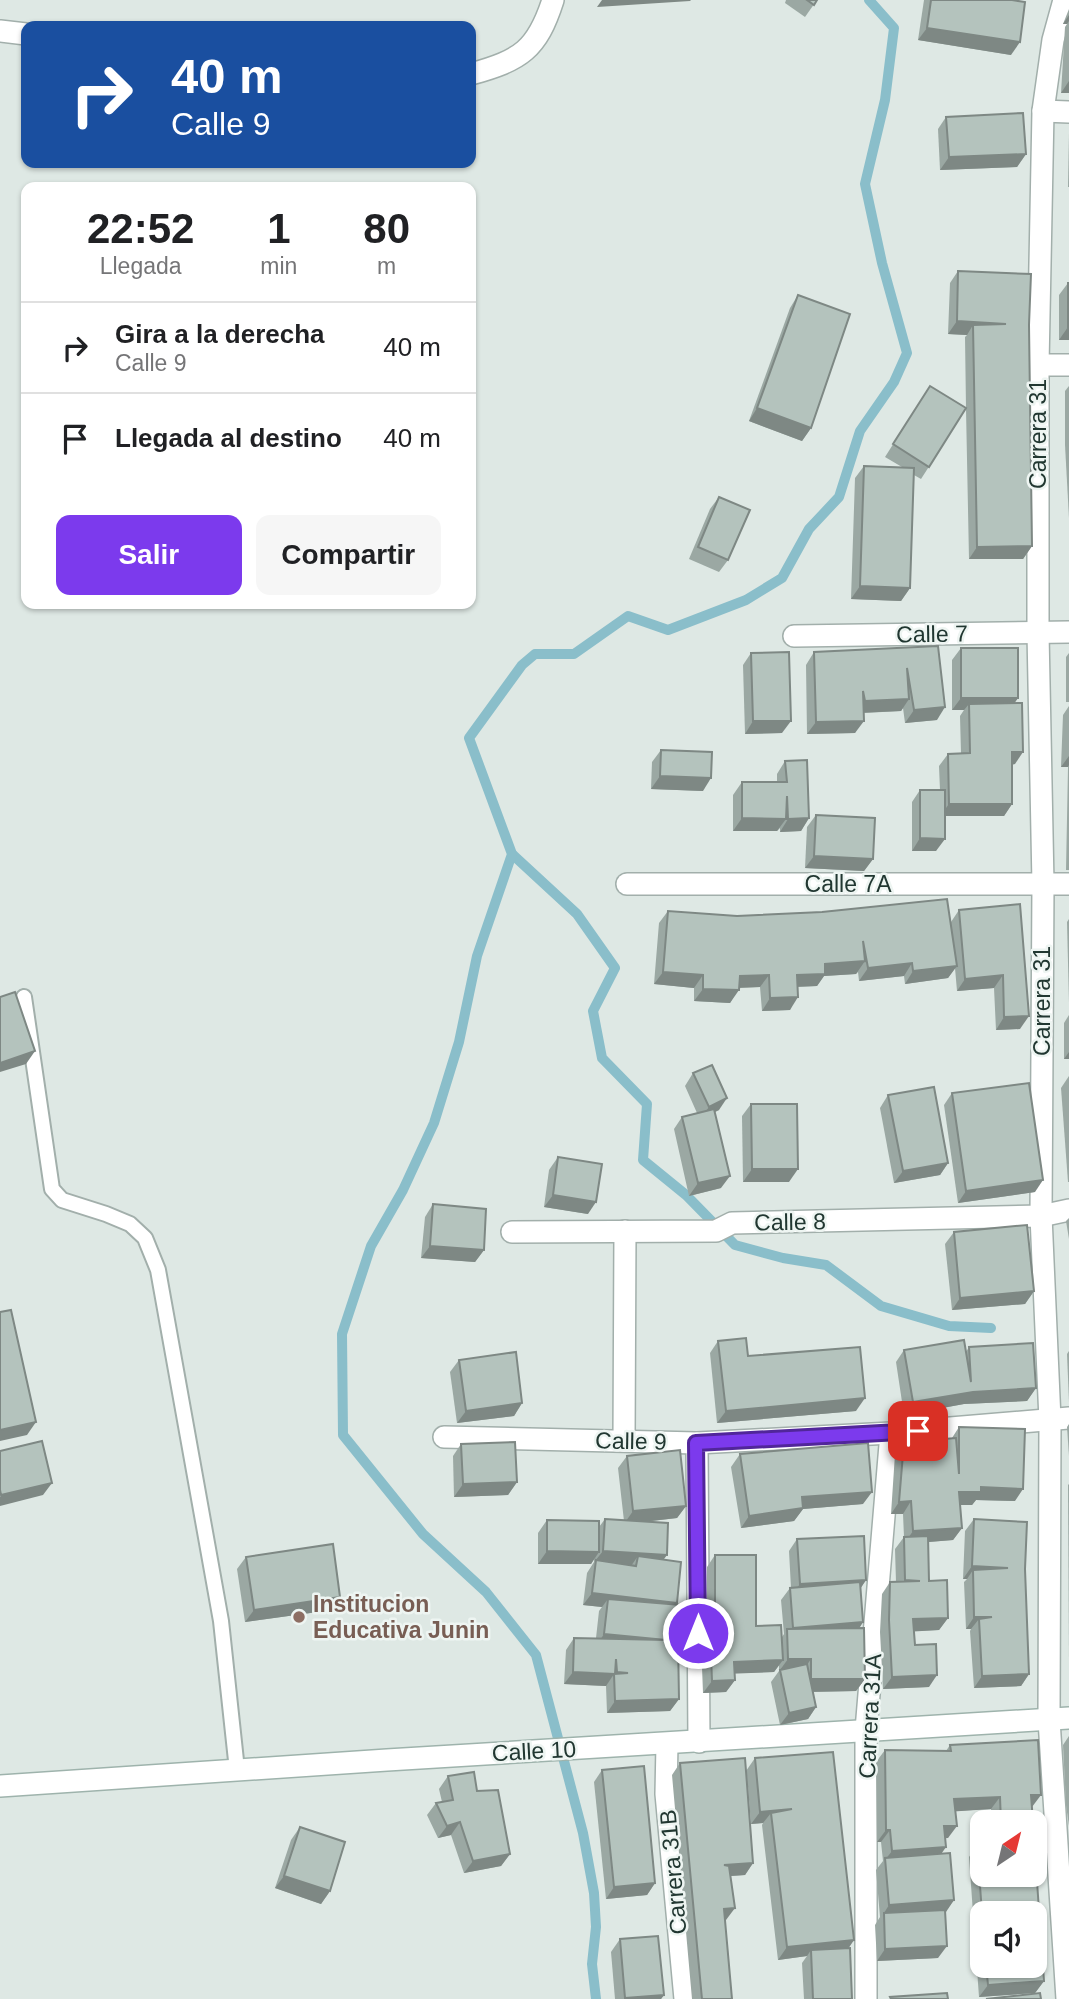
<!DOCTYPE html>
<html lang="es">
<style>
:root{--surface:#fff;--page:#f6f6f6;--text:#202124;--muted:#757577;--line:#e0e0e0;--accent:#7c3aed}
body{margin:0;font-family:Helvetica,sans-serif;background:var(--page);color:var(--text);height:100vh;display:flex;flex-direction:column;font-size:26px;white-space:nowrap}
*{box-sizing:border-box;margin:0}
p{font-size:23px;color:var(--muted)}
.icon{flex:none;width:38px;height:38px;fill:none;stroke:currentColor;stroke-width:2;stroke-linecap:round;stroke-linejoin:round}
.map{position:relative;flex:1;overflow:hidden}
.sheet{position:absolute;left:21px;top:182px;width:455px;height:427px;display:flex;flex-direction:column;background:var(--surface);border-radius:14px;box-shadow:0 2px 5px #0004}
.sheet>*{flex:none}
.hud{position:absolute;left:21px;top:21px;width:455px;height:147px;border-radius:14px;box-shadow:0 2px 5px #0004;background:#1a4fa0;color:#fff;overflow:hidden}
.needle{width:46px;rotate:35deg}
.buttons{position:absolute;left:970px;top:1810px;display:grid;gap:14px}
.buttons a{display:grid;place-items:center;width:77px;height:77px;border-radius:14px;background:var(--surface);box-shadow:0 2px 5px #0004;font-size:35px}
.pin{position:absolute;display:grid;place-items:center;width:60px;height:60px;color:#fff;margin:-30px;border-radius:14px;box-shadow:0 4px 10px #0006}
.me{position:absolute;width:77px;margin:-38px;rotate:0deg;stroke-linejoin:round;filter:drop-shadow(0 0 5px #0008)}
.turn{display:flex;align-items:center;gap:24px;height:147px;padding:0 35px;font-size:32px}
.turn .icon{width:91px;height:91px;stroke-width:2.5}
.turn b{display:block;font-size:49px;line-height:60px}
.eta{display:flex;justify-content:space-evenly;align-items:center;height:119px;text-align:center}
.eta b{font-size:42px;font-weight:600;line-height:49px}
.primary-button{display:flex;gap:14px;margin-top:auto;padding:14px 35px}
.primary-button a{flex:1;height:80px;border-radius:14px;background:var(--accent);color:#fff;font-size:28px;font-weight:600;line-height:80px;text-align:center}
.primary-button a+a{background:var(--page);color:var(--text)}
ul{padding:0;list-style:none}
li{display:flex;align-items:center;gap:21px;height:91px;padding:0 35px;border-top:2px solid var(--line)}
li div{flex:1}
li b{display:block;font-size:26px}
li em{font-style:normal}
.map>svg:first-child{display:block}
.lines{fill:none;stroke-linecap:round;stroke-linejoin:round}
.stream{stroke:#8abeca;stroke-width:10}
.service-casing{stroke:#a2afab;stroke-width:18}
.minor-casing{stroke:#a2afab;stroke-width:24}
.secondary-casing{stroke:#9eb3ac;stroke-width:24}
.service{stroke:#fff;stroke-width:14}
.minor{stroke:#fff;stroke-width:21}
.secondary{stroke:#fff;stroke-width:21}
.wall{fill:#9ba8a3;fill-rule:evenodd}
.shaded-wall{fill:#7e8884}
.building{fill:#b4c3bd;stroke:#7e8884;stroke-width:2;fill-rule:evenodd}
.route-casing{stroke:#51269a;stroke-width:18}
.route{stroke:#7c3aed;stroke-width:12}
.education-dot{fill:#8d6e63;stroke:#eef5f2;stroke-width:2.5}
.labels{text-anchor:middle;stroke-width:5;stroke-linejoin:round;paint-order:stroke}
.street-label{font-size:23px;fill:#213731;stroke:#eef5f2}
.education-label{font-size:23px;font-weight:bold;fill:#785e54;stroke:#eef5f2;text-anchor:start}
</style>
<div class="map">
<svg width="1069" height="1999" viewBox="0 0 1069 1999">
<rect width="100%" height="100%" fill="#dee8e4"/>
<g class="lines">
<g class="stream">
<path d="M512,854L577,914L615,968L593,1011L602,1058L647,1104L643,1160L686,1195L735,1245L783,1258L826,1265L881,1306L949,1326L991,1328"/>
<path d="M596,1999L592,1964L596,1927L594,1893L583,1833L536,1655L486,1592L423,1534L343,1435L342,1334L371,1246L403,1190L434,1123L459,1042L477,956L512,854L469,738L522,665L535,654H574L628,616L668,630L746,600L782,578L809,529L839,497L860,431L894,382L907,353L882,263L865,184L885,100L894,28L869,0"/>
</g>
<g class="service-casing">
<path id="service" d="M24,997L52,1189L62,1200L106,1214L130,1224L145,1238L158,1270L221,1621L237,1770"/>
</g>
<g class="minor-casing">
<g id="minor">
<path d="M1064,0L1053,40L1043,111L1038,365V633L1043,884L1041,1216L1050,1420L1049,1720L1067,1999"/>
<path d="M0,31L26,34"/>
<path d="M471,74C521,60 537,50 553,0"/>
<path d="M1043,111L1069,112"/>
<path d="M1038,365H1069"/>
<path d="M794,636L1069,632"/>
<path d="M627,884H1069"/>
<path d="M512,1232L716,1231L732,1223L1041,1216L1069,1210"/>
<path d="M444,1437L697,1443L891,1433L1069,1418"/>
<path d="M624,1441L625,1231"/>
<path d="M697,1443L699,1742"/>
<path d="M667,1744L666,1794L685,1999"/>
<path d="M866,1999V1730L891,1433"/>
</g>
</g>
<g class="secondary-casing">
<path id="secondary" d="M0,1786L387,1760L1069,1718"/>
</g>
<use href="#service" class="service"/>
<use href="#minor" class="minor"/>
<use href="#secondary" class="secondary"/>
</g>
<g class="wall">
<path d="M786,0H817L805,17L785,3Z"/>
<path d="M924,0H1012L1011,55L918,40Z"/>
<path d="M1069,9V93H1061L1065,27L1067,24H1063Z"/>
<path d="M946,117L1026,154L1017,167L940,170L938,129Z"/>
<path d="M1069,133V187H1068Z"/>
<path d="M958,271L1029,325L1032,546L1023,559H969L966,409L921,479L914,475L910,588L901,601L851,599L855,478L864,466L902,467L885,457L930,386L966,408L965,337L967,335L948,334L950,283Z"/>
<path d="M1068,283L1069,340H1059V295Z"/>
<path d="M798,295L811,428L802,441L749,421L790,308Z"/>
<path d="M1069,386V518L1065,445V391Z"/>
<path d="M719,497L728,560L719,572L689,559L710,509Z"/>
<path d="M938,646L937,720L905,723L903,708L901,711L864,713L855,733L807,734L806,665L814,652Z"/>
<path d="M961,648L1018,698L1014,703L1015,764L1012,765V804L1004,816H945L936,851H912V802L920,790H940L939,766L948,754L961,753L960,716L964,710H952V660Z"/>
<path d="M751,653L782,733L745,734L743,665Z"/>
<path d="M1069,653V702H1066V657Z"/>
<path d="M1069,706V870H1066L1068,767H1061L1063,715Z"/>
<path d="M661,750L703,791L651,789L652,762Z"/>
<path d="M785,761L809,818L801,831L780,832V828L777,831H733V795L742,782H777V774Z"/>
<path d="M816,815L873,859L864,871L805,868L807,827Z"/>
<path d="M1020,904V1029L996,1030L994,988L957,991L955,968L948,978L905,984L904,976L859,981L858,972L856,974L824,976L817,986L798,987L790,1010L762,1011L760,987L739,988L730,1003L694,1001V988L654,984L659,923L668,911L737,916L951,922L959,910Z"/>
<path d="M1069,919V1003L1067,922Z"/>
<path d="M1069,1015V1059H1064V1023Z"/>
<path d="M693,1073L719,1110L715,1112L721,1188L689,1196L674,1129L682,1117L697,1113L685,1086Z"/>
<path d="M1069,1076V1182H1068L1061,1088Z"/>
<path d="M952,1093L1035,1192L958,1203L944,1105Z"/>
<path d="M888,1095L948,1163L940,1175L894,1183L880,1108Z"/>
<path d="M751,1104L789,1182H743L742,1116Z"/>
<path d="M558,1157L588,1214L544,1207L549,1170Z"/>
<path d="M433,1204L484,1250L475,1262L421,1258L425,1217Z"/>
<path d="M1069,1218V1239L1066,1221Z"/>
<path d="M954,1232L1034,1291L1025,1304L952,1310L945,1244Z"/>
<path d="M718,1341L748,1356L856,1411L717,1423L710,1353Z"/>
<path d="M969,1347L1036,1388L1027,1401L964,1404L904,1415L896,1362L904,1350L966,1352Z"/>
<path d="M1069,1351V1402L1067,1354Z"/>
<path d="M459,1360L522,1403L514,1416L457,1423L450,1372Z"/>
<path d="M1069,1424V1456L1067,1427Z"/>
<path d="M959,1427L1015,1501L976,1500L972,1505H960L962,1528L953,1540L928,1542L929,1581L948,1618L939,1630L914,1631L915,1645L929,1687L883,1689L880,1632L882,1594L890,1582H896L895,1549L904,1537L903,1514H891L895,1454L904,1442L952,1438Z"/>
<path d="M461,1444L517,1482L508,1495L454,1497L453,1456Z"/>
<path d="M740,1454L863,1504L803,1509L794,1521L741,1528L731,1467Z"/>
<path d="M627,1456L686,1506L677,1518L644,1522L663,1560L675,1605L678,1641L679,1699L670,1711L607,1713L606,1686L564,1684L566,1650L574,1638H596L599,1611L602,1607L583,1605L587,1573L594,1562V1559L591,1564H538V1533L547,1520L599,1527L605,1519L624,1521L618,1468Z"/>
<path d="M1069,1484V1660L1068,1485Z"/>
<path d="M974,1519L1025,1569L1029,1674L1021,1686L974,1688L970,1631L971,1629H966L964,1582L967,1579H963L965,1531Z"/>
<path d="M797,1539L866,1580L860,1589L863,1622L859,1628L865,1679L856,1691L813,1692L816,1707L808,1719L780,1725L771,1682L779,1671V1665L774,1672L735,1673V1680L726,1692L703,1693L701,1641L706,1634L707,1567L715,1555L756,1626L782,1637L784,1634L781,1600L790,1588H791L789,1551Z"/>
<path d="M246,1557L340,1597L332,1610L245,1622L237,1569Z"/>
<path d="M1069,1736V1826L1066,1805L1063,1745Z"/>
<path d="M950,1745L1032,1807L1033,1822H992L991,1809L955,1811L948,1838H945L941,1853L954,1900L945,1912L938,1958L877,1961L875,1925L880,1917L876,1870L883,1861L881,1842H877L876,1762L885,1750L946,1751Z"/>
<path d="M755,1758L848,1948L852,1999H804L802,1963L807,1956L778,1960L762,1825L763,1823L751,1824L747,1774L753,1863L745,1875L731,1876L726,1920L725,1921L732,1999H692L672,1775L680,1763L746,1771Z"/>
<path d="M602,1770L655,1883L647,1895L606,1899L594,1782Z"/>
<path d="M448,1776L477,1791L510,1854L501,1866L464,1873L451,1835L438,1838L427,1815L436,1803L442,1802L439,1789Z"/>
<path d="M300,1827L330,1891L321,1904L275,1888L291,1840Z"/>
<path d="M1034,1839L1044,1981L1035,1993L979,1997L969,1857L977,1845H982V1874H1034ZM982,1913H1034V1965H982Z"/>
<path d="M620,1939L664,1995L661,1999H615L611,1952Z"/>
</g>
<g class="shaded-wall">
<path d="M602,0H691L690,1L597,7Z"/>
<path d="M1069,15V21L1067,24H1063Z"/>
<path d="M927,28L1020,42L1011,55L918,40Z"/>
<path d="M1069,81V93H1061Z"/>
<path d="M1026,154L1017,167L940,170L949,157Z"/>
<path d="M957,321L1006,324L973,325L967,335L948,334Z"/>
<path d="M1068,327H1069V340H1059Z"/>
<path d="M757,408L811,428L802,441L749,421Z"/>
<path d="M1032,546L1023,559H969L977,547Z"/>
<path d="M860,586L910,588L901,601L851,599Z"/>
<path d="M961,698H1018L1009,711L969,704L964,710H952Z"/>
<path d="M909,699L901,711L856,713L865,701Z"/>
<path d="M945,707L937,720L905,723L914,710Z"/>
<path d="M753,721H791L782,733L745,734Z"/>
<path d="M864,721L855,733L807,734L816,722Z"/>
<path d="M1012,752H1023L1015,764L1003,765Z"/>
<path d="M1069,756V765L1068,767H1061Z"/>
<path d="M660,776L711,778L703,791L651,789Z"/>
<path d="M949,804H1012L1004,816H940Z"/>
<path d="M742,818L786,819L777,831H733Z"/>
<path d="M809,818L801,831L780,832L788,819Z"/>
<path d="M920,838L945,839L936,851H912Z"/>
<path d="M814,856L873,859L864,871L805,868Z"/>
<path d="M865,961L856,974L824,976L817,986L788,987L797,975L825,964Z"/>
<path d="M912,963L904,976L859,981L868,968Z"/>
<path d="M957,966L948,978L905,984L913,971Z"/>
<path d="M663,972L703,975L694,988L654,984Z"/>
<path d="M769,975L760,987L731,988L740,976Z"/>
<path d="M1003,975L994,988L957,991L965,979Z"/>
<path d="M703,989L739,990L730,1003L694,1001Z"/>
<path d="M798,997L790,1010L762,1011L770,998Z"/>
<path d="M1029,1016L1020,1029L996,1030L1004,1017Z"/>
<path d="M35,1051L26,1064L0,1072V1063Z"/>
<path d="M1069,1052V1059H1064Z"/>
<path d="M727,1098L719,1110L700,1119L709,1107Z"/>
<path d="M948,1163L940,1175L894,1183L903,1171Z"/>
<path d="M752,1169H798L789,1182H743Z"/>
<path d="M730,1176L721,1188L689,1196L698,1183Z"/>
<path d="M1043,1180L1035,1192L958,1203L966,1191Z"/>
<path d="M553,1195L596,1202L588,1214L544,1207Z"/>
<path d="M430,1246L484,1250L475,1262L421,1258Z"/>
<path d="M1034,1291L1025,1304L952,1310L960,1298Z"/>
<path d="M1036,1388L1027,1401L964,1404L904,1415L913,1402L973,1392Z"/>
<path d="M865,1398L856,1411L717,1423L726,1411Z"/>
<path d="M522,1403L514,1416L457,1423L466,1411Z"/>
<path d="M36,1422L27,1435L0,1441V1430Z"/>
<path d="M517,1482L508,1495L454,1497L463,1484Z"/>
<path d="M52,1483L43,1495L0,1506V1497L1,1495Z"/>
<path d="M981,1487L1023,1489L1015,1501L976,1500L972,1505H951L959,1492Z"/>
<path d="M872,1492L863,1504L803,1509L794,1521L741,1528L749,1516L802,1497Z"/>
<path d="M911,1501L903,1514H891L899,1502Z"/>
<path d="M686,1506L677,1518L624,1524L633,1511Z"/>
<path d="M962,1528L953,1540L904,1544L913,1531Z"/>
<path d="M547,1551L599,1552L591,1564H538Z"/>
<path d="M603,1551L667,1555L658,1567L638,1556L631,1566L595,1561Z"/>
<path d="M972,1566L1008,1568L973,1570L967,1579H963Z"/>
<path d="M866,1580L858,1592L791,1596L800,1584Z"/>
<path d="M592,1593L677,1603L668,1615L608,1599L602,1607L583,1605Z"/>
<path d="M340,1597L332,1610L245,1622L254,1610Z"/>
<path d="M974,1617H992L979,1619L971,1629H966Z"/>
<path d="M948,1618L939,1630L905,1632L913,1619Z"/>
<path d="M863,1622L855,1635L787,1636L793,1628Z"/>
<path d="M604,1634L666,1640L596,1646Z"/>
<path d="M788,1659H811L802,1672L780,1670Z"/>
<path d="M783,1660L774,1672L725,1674L734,1662Z"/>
<path d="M573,1672L614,1674L606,1686L564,1684Z"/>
<path d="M1029,1674L1021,1686L974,1688L982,1676Z"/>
<path d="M937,1675L929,1687L883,1689L892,1677Z"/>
<path d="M811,1679H865L856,1691L802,1692Z"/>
<path d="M735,1680L726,1692L703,1693L712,1681Z"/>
<path d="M679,1699L670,1711L607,1713L615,1701Z"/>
<path d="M816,1707L808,1719L780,1725L789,1713Z"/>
<path d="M1031,1795H1041L1032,1807Z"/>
<path d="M1000,1797L991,1809L946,1812L954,1799Z"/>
<path d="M792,1809L771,1813L763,1823L751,1824L760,1812Z"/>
<path d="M460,1822L451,1835L438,1838L447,1826Z"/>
<path d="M944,1826H957L948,1838L935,1839Z"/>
<path d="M886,1830H890L881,1842H877Z"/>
<path d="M946,1847L937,1860H885L892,1851Z"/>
<path d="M510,1854L501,1866L464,1873L473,1861Z"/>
<path d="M753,1863L745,1875L715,1877L724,1865Z"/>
<path d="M284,1876L330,1891L321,1904L275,1888Z"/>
<path d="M655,1883L647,1895L606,1899L614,1887Z"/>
<path d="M954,1900L946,1912L884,1917V1913L889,1905Z"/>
<path d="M735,1908L726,1920L715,1922L724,1909Z"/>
<path d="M854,1940L846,1952L811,1950L807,1956L778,1960L787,1947Z"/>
<path d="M947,1946L938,1958L877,1961L885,1949Z"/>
<path d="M1044,1981L1035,1993L979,1997L988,1985Z"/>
<path d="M664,1995L661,1999H624L625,1998Z"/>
</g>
<g class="building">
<path d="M807,0H817L814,5Z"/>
<path d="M931,0H1012L1025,2L1020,42L927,28Z"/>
<path d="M1023,113L1026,154L949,157L946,117Z"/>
<path d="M958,271L1031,274L1029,325L1032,546L977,547L973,325L1006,324L957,321Z"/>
<rect x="1068" y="283" width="1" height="44"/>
<path d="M798,295L850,314L811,428L757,408Z"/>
<path d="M930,386L966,408L929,467L893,444Z"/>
<path d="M864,466L914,468L910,588L860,586Z"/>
<path d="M719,497L750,510L728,560L698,547Z"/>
<path d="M938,646L945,707L914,710L907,668L909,699L865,701L863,691L864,721L816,722L814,652Z"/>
<rect x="961" y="648" width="57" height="50"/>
<path d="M789,652L791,721H753L751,653Z"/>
<path d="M1022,703L1023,752H1012V804H949L948,754L970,753L969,704Z"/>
<path d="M661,750L712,752L711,778L660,776Z"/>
<path d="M807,760L809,818L788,819L787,796L786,819L742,818V782H787L785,761Z"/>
<path d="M920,790H945V839L920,838Z"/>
<path d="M816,815L875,818L873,859L814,856Z"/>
<path d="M947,899L957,966L913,971L912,963L868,968L863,941L865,961L825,964V974L797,975L798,997L770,998L769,975L740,976L739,990L703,989V975L663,972L668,911L737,916L822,912Z"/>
<path d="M1020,904L1029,1016L1004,1017L1003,975L965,979L959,910Z"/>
<path d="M15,992L35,1051L0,1063V997Z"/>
<path d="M712,1065L727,1098L709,1107L693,1073Z"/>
<path d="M1029,1083L1043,1180L966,1191L952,1093Z"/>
<path d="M934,1087L948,1163L903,1171L888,1095Z"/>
<path d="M751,1104H797L798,1169H752Z"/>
<path d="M714,1109L730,1176L698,1183L682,1117Z"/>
<path d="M558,1157L602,1164L596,1202L553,1195Z"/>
<path d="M433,1204L486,1209L484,1250L430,1246Z"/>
<path d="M1027,1225L1034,1291L960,1298L954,1232Z"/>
<path d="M11,1310L36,1422L0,1430V1312Z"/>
<path d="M746,1338L748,1356L860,1347L865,1398L726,1411L718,1341Z"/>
<path d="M964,1340L971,1382L969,1347L1033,1343L1036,1388L973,1392L913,1402L904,1350Z"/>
<path d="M516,1352L522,1403L466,1411L459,1360Z"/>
<path d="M959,1427L1025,1429L1023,1489L981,1487V1492H959L962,1528L913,1531L911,1501L899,1502L904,1442L956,1438L959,1474Z"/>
<path d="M42,1441L52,1483L1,1495L0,1490V1451Z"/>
<path d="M515,1442L517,1482L463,1484L461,1444Z"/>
<path d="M868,1443L872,1492L802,1497L803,1508L749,1516L740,1454Z"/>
<path d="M680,1450L686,1506L633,1511L627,1456Z"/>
<path d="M605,1519L668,1523L667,1555L603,1551Z"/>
<path d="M974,1519L1027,1522L1025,1569L1029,1674L982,1676L979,1619L992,1617H974L973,1570L1008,1568L972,1566Z"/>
<path d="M547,1520L599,1521V1552L547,1551Z"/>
<path d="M864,1536L866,1580L800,1584L797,1539Z"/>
<path d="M928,1536L929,1581L947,1580L948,1618L913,1619L915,1645L936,1644L937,1675L892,1677L889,1620L890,1582L920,1581L905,1580L904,1537Z"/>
<path d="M333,1544L340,1597L254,1610L246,1557Z"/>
<path d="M715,1555H756V1626L781,1625L783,1660L734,1662L735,1680L712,1681L710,1629L715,1628Z"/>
<path d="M638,1556L681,1562L677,1603L592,1593L596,1560L636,1566Z"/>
<path d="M860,1582L863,1622L793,1628L790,1588Z"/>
<path d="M608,1599L681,1605L678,1641L679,1699L615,1701L614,1674L573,1672L574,1638L666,1640L604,1634ZM616,1659L617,1672L628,1673L615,1674Z"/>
<path d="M864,1628L865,1679H811V1659H788L787,1629Z"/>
<path d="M807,1664L816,1707L789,1713L780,1670Z"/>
<path d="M1038,1740L1041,1795H1031L1033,1822H1001L1000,1797L954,1799L957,1826H944L946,1847L892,1851L890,1830H886L885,1750L951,1751L950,1745Z"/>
<path d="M833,1752L854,1940L787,1947L771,1813L792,1809L760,1812L755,1758Z"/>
<path d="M745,1758L753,1863L724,1865L729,1866L735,1908L724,1909L732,1999H702L680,1763Z"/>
<path d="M644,1766L655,1883L614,1887L602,1770Z"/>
<path d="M474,1772L477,1791L498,1790L510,1854L473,1861L460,1822L447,1826L436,1803L453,1800L448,1776Z"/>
<path d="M300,1827L345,1842L330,1891L284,1876Z"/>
<path d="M1034,1839L1044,1981L988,1985L986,1965H1034V1913H982L977,1845H982V1874H1034Z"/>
<path d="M950,1853L954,1900L889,1905L885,1858Z"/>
<path d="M945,1910L947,1946L885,1949L884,1913Z"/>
<path d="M658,1936L664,1995L625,1998L620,1939Z"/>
<path d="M850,1948L852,1999H813L811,1950Z"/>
<path d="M947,1993L948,1999H891L890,1997Z"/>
<path d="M1040,1993L1041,1999H986Z"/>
</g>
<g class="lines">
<g class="route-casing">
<path id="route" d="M698,1633L696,1443L918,1431"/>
</g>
<use href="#route" class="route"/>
</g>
<circle class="education-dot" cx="299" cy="1617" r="7"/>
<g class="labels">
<g class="street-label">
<text transform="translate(1038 434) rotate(-90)" y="8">Carrera 31</text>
<text transform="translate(932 634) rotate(-1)" y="8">Calle 7</text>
<text x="848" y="892">Calle 7A</text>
<text transform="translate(1042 1001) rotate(-90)" y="8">Carrera 31</text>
<text transform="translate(790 1222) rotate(-1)" y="8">Calle 8</text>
<text transform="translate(631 1441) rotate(1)" y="8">Calle 9</text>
<text transform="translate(870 1716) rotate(-87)" y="8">Carrera 31A</text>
<text transform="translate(534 1751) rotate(-3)" y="8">Calle 10</text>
<text transform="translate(673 1872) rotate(-95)" y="8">Carrera 31B</text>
</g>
<g class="education-label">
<text x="313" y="1612">Institucion<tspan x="313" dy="26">Educativa Junin</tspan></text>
</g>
</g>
</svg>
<div class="buttons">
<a><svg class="needle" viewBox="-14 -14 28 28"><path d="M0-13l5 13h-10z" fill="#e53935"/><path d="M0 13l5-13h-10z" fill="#757577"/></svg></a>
<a><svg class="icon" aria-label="sound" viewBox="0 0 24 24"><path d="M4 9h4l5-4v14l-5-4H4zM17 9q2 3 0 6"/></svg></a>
</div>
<div class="pin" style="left:918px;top:1431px;background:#d93025"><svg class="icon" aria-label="arrive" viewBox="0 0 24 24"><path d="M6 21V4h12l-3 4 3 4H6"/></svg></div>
<svg class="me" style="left:698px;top:1633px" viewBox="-20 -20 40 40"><circle r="17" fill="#7c3aed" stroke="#fff" stroke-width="3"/><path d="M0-11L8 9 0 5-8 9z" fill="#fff"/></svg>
<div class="hud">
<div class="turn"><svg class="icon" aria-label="right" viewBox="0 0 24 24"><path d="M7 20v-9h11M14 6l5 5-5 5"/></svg><div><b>40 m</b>Calle 9</div></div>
</div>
<section class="sheet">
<div class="eta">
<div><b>22:52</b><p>Llegada</p></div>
<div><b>1</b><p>min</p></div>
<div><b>80</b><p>m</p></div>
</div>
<ul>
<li><svg class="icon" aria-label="right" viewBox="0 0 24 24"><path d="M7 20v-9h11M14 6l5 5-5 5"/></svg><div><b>Gira a la derecha</b><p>Calle 9</p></div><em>40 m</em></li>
<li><svg class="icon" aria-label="arrive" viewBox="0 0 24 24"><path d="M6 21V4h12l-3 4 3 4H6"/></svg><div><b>Llegada al destino</b></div><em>40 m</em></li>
</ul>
<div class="primary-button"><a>Salir</a><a>Compartir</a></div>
</section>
</div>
